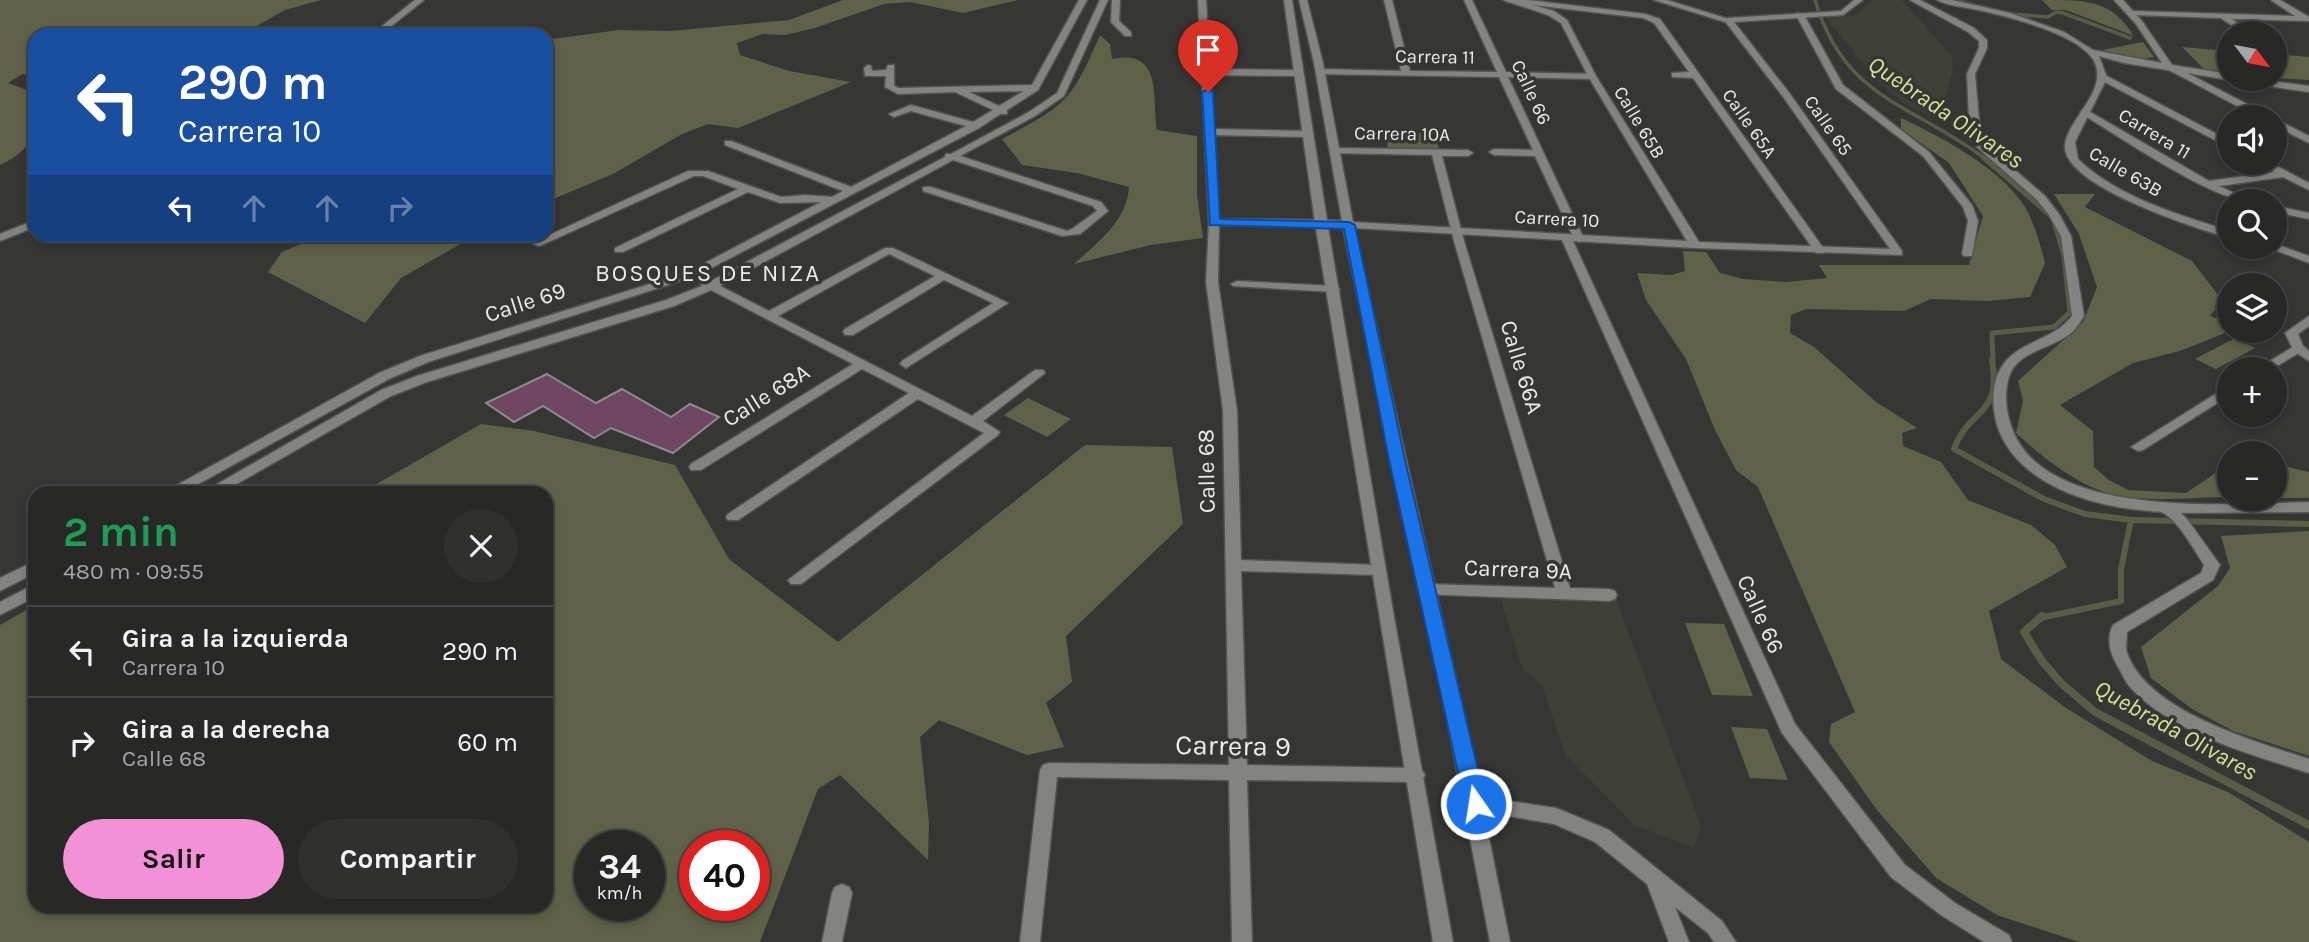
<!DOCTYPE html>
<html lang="es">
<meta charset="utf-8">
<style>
:root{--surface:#282927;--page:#30312f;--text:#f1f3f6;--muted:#a5a6a7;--line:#444544;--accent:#f391d6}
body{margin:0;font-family:Karla,sans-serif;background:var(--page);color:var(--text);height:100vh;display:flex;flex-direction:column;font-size:26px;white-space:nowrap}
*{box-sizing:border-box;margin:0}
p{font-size:23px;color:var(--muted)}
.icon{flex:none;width:38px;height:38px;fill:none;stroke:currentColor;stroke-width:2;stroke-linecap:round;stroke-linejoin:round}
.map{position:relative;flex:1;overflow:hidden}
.side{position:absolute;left:28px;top:486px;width:525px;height:427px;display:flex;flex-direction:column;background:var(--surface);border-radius:21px;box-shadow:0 4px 10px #0003,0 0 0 2px var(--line)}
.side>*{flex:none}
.banner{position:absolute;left:28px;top:28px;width:525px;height:214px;border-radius:21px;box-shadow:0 4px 10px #0003,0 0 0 2px var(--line);background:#1a4fa0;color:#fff;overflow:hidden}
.needle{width:46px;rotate:122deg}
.buttons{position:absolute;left:2217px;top:21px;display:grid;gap:14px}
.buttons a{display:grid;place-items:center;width:70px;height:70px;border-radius:50%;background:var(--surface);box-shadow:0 4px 10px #0003,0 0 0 2px var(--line);font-size:35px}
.speed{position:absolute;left:574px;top:830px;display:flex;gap:14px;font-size:35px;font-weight:700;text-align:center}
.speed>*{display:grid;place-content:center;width:91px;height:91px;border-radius:50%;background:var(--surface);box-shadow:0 4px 10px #0003,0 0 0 2px var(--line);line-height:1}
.speed small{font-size:18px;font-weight:400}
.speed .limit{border:10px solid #d22;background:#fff;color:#111}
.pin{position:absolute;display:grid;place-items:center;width:60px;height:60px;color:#fff;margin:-72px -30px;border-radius:50% 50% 50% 0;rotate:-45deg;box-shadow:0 0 7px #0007}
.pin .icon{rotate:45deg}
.me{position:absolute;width:77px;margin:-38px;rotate:347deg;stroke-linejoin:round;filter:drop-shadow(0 0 5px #0008)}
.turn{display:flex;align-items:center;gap:24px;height:147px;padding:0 35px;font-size:32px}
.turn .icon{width:91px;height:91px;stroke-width:2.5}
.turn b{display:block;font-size:49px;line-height:60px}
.lanes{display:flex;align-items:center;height:66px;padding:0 35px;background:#0003;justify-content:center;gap:35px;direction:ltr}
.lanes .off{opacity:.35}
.round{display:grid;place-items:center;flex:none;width:74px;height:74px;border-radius:37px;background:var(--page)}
.overview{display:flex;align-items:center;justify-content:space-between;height:119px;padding:0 35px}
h1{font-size:42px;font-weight:700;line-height:52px;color:#1e9e55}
.action{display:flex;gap:14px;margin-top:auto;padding:14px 35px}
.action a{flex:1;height:80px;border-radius:42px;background:var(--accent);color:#111;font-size:28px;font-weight:700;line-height:80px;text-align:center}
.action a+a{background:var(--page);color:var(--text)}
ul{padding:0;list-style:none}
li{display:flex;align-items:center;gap:21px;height:91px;padding:0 35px;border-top:2px solid var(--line)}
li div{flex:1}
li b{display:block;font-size:26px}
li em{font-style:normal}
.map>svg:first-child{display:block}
.built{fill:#3f4038}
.green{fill:#5f6248;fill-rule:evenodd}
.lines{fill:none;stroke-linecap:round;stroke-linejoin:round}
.stream-far3{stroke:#5a5d46;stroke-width:3.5}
.stream-far2{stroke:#5a5d46;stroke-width:5}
.stream-far1{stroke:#5a5d46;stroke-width:6}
.stream{stroke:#5a5d46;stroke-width:8}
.building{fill:#704763;stroke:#8d8a8b;stroke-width:2}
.minor-casing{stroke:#535451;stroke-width:3}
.tertiary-casing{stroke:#535451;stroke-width:3}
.minor{fill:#838382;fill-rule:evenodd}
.tertiary{fill:#838382;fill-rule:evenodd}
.route{fill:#1a73e8;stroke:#114b97;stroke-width:2}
.labels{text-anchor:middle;stroke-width:7;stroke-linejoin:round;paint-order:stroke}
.far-street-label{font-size:19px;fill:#eaeae9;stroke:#363734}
.street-label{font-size:23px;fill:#eaeae9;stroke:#363734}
.water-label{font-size:24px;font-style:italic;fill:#d6e194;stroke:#363734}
.neighbourhood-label{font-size:24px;letter-spacing:2px;fill:#eaeae9;stroke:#363734}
.near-street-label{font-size:28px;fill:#eaeae9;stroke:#363734}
</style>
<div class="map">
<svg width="2309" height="942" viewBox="0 0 2309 942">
<rect width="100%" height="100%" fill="#363734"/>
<g class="built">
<path d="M1872,0H1902L1952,56L1953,68L1940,120L1903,103L1879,82L1826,18L1855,16Z"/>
<path d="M1500,596L1615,597L1701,826L1694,848L1634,825L1565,754L1542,685L1522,668Z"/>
</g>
<g class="green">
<path d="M0,0H321L285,10L241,35H35V75L22,74L8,83L35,93C35,130 37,148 0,165Z"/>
<path d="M843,0H1018L963,13L910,2L884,4L815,28L785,35L763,34L737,43L740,55L789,71L851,82L738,128L708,124L682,134L613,174L546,202V40L619,30L671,31L789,20Z"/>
<path d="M2042,0C2089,0 2111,0 2134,36L2066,10H2052Z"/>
<path d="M1100,35L1110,44L1112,59C1163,48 1152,97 1157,130L1197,136V195L1203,238L1151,245L1074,264C1097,243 1127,221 1129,187L1077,173L1022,165L1002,139C1066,105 1071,102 1100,35Z"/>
<path d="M2143,42L2154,57L2138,60L2102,50Z"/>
<path d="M2182,47L2229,51V74L2207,72Z"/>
<path d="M2275,54L2309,57V80L2275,78Z"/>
<path d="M1901,118C1940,136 2002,169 2025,207C2035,225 2040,243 2045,263L2030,297L1988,301L1931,299L1904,311L1806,309L1791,315L1790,333L1814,347L1876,402L1917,428L1902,433L1903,446L1941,462L1968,500L2031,525L2055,545L2067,567L1989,611L2001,659L2066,708L2152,761L2228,792L2309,842V942H2079L1997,915L1936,878L1877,810L1829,742L1831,724L1855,712L1758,487L1736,470L1715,430L1686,359L1646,300L1637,273L1671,275L1685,271L1683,251L1706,252L1720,273L1743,279L1787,282L1827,278L1819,265H1969L1983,216L1949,163L1901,129Z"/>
<path d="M1384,132L1434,133L1440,152L1389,151Z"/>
<path d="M2054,194H2095L2085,207L2192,261L2222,300L2210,316L2229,323L2230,331L2180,351L2133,363L2060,405L2093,431L2094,467L2109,480L2128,490L2186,493L2217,472L2229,469V497C2191,497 2149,503 2111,494C2077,485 2041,456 2016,433L2023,401L2018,381L2083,322L2097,287L2079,234Z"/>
<path d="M322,235V234L476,235L401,278L365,323L268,272L282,252Z"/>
<path d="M2235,338L2255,348L2216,369L2195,359Z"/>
<path d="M1028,398L1071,419L1047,437L1004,415Z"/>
<path d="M481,424L534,431L675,465L729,559L838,642L1085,445L1172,447L1183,524L1066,636L1072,682L1046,703L1064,747L1027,755L939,720L920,737L929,823L928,860L840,775L818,789L760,942H0V625L35,605V906H546V494L361,493ZM590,845H649V905H590ZM695,845H754V905H695Z"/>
<path d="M2275,464L2309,472V498H2275Z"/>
<path d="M2309,531V756L2233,731L2192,709L2151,678L2141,647L2218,586L2230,568L2221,536Z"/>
<path d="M1685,623L1724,624L1753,696L1712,695Z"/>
<path d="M1731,727L1767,729L1788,780L1750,778Z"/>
</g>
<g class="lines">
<g class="stream-far3">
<path d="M1815,0C1845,101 1912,103 1987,160"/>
<path d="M1955,0L1994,10"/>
<path d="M2011,14L2048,17L2056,12L2063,13L2130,38"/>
</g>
<g class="stream-far2">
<path d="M1984,158L2050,215"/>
<path d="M1993,362L1992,333L2054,327L2070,312L2064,256L2055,224"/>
</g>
<g class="stream-far1">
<path d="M1992,360C2002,418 1969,407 1954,449L2044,499L2085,514L2131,520L2121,569V601L2040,618"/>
<path d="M2131,520L2309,524"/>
</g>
<path class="stream" d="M2042,616L2024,632L2042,661L2062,684L2095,712L2309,825"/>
</g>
<path class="building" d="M547,374L596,403L622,389L671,417L690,404L719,417L673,453L611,428L594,438L543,406L514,422L486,403Z"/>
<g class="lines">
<g class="minor-casing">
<g id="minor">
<path d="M415,0H424L380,35H371Z"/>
<path d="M1079,0H1087L1038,90L1007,110V114H1000L979,128L696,276L428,362L389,379L180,494H161L379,373L420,356L688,272L821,202L780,203L748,192L623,252H615V248L738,189L703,176H694L542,245L538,246L532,243L688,171H708L781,197L805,195L832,197L843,191L725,145V141H731L851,187L966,126L911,111L894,117L889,114L911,105L973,122L993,110L955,92L898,94L885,87L886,76H865L864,68L868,65L871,66L872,71L886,70L888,65H894V86L899,88L1032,85ZM1024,91L999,106L969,92Z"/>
<path d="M1100,0H1108L1064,96L1035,116L960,156L1101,202L1108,211L1080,234L1062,236L923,191V187H931L1067,231L1072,229L1097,211L1093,206L953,160L720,286L769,311L885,248H893L1008,303L906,368L900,364L902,361L993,303L944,280L853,335H845L843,332L845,329L935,276L889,254L778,316L972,416L1035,370H1043L1045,373L983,421L1000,432L998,435L801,584H791L788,580L984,433L918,399L738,520H728L726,517L728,514L909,393L862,369L701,470H691L689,467L691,464L853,364L711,290L674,306L427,382L391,396L219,494H200L381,390L417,376L666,300L702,286L700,283L702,281H711L945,157L946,154H951L1029,112L1057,93Z"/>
<path d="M1112,0H1120L1119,21L1131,32V36H1125L1111,22Z"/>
<path d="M1198,0H1206L1210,69L1299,70L1303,73L1299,76L1210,75L1214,129L1307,131L1312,134L1307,137L1214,135L1219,219L1320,220L1325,223L1320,226L1219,225L1218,282L1237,411L1241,560L1378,565L1383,566L1386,570L1383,574L1378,575L1241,571L1247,765L1416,768L1422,770L1425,775L1422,780L1416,782L1247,780L1252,942H1232L1229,780L1057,777L1040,942H1020L1040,770L1043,765L1049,763L1229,765L1223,411L1206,282L1209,222Z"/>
<path d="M1384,0H1392L1410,71L1497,72L1464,0H1472L1506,72L1595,74V78L1592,79L1508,77L1584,239L1583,241L1579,242L1574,239L1535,156L1494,155L1489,152L1494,149L1533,150L1499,77L1317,74L1316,72L1320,69L1401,71Z"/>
<path d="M1504,0H1528L1645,14L1660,19L1824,249V253H1816L1693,78L1672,77V73L1689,72L1654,23L1643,18L1508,2Z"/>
<path d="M1654,0H1667L1732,20L1725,22Z"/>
<path d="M1910,0H1920L1974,28L1987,40V48L1975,74L1979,120L1987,146L2045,196L2059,214L2071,236L2084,316C2080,322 2076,329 2071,333C2054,348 2020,350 2010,374C2003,392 2006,414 2013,431C2049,520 2232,504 2309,502V512L2181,513L2187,519L2220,565L2213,580L2127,632C2127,638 2125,647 2127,653C2148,712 2255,741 2309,759V773C2252,755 2172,733 2131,688C2125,682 2122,673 2117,665C2110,653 2106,639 2113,625L2201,573L2204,565C2195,551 2177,518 2161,512C2158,511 2154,512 2151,511C2137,510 2122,508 2108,505C2064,496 2012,472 1997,425C1992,407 1991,385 2001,368C2016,341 2054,341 2072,316L2061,236L2049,215L2037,200L1977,147L1969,120L1967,74L1979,48V41L1968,32Z"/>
<path d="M2271,0H2280L2309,17V21L2232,19L2252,33H2243L2221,18L2134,15L2130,13L2134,11L2295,16Z"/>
<path d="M1797,13L1804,15L1843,85L1929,152L1972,205L1978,221L1972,256H1964L1962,254L1968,221L1963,207L1923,156L1836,89L1796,15Z"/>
<path d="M2168,63L2268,115L2270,117H2258L2165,68L2164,66Z"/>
<path d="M2099,75H2105L2230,141V148L2099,79Z"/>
<path d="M2085,109L2209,181L2274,172L2259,163H2271L2309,183V190L2283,177L2219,186L2251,201C2216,203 2117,135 2082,114L2080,112Z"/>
<path d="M2275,119L2309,136V143L2275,126Z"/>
<path d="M1335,148L1468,150L1473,153L1468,156H1442L1464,241L1570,588L1609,589L1615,591L1617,595L1615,599L1609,601L1420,594L1418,590L1420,586L1426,584L1555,588L1454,241L1432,155L1332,153L1330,151Z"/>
<path d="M2275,206L2309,213V219L2275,212Z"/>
<path d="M35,220V227L0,241V234Z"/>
<path d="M1237,281L1334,286L1340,289L1334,292L1233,286L1231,284Z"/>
<path d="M2298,344L2304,348L2302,351L2272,369H2257Z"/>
<path d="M2230,385V395L2143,450L2138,451L2131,447Z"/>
<path d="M35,561V573L0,591V578Z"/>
<path d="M35,584V597L0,615V602Z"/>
<path d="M1476,796L1556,808L1609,830L1722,921L1736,942H1714L1708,933L1675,907L1689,942H1669L1647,884L1595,842L1554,824L1470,809L1467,804L1470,799Z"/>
<path d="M842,884L849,887L852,893L842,942H822L832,893L835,887Z"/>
</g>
</g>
<g class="tertiary-casing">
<g id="tertiary">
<path d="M1284,0H1292L1327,220L1342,221L1314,63L1299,0H1307L1323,63L1353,222L1687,241L1588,76L1561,23L1548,15L1503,0H1515L1554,11L1567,20L1596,76L1699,242L1890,249L1784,98L1724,20L1728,18L1841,11L1854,0H1863L1843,15L1734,22L1790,94L1902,251V255L1695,248L1573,241L1795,724L1905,865L1955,903L2009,935L2012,942H1984L1941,915L1891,877L1782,733L1562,240L1354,228L1466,724L1510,942H1490L1448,724L1343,228L1328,227L1394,617L1453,942H1433L1315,223Z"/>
<path d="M1937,0H1952L2010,13L2064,32L2093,50L2162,63L2136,24L2114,0H2123L2142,21L2172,65L2230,74V79H2233L2230,80L2124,63L2099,56L2106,75L2105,82L2075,142L2078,159C2117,197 2179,215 2230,231V238C2197,229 2059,185 2065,144C2069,118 2109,90 2094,61C2080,34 2006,16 1978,10C1965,7 1948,6 1937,0Z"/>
<path d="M2236,79H2257L2309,86V92L2240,82Z"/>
<path d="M2275,244L2309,256V263L2267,247H2275Z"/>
<path d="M2309,316V326L2298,334L2303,346L2309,351V361L2294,351L2285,333Z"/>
</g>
</g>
<use href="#minor" class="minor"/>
<use href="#tertiary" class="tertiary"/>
</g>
<path class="route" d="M1208,89L1213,92L1220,219L1349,222L1355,225L1405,460L1486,804L1483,810L1476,812L1468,810L1465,804L1389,460L1344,229L1210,225L1202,92Z"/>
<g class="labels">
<g class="far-street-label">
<text transform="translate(1435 56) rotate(1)" y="7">Carrera 11</text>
<text transform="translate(1532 92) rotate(65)" y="7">Calle 66</text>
<text transform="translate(1640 122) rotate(59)" y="7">Calle 65B</text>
<text transform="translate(1750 123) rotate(55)" y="7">Calle 65A</text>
<text transform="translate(1829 125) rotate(55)" y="7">Calle 65</text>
<text transform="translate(1402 133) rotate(1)" y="7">Carrera 10A</text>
<text transform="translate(2155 133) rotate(31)" y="7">Carrera 11</text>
<text transform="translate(2126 171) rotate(30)" y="7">Calle 63B</text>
<text transform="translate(1557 218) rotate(3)" y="7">Carrera 10</text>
</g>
<g class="street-label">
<text transform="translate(525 302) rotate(-18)" y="8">Calle 69</text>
<text transform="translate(1522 367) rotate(73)" y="8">Calle 66A</text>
<text transform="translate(766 395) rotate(-32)" y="8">Calle 68A</text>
<text transform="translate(1206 471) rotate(-91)" y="8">Calle 68</text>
<text transform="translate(1518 569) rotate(2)" y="8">Carrera 9A</text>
<text transform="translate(1761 614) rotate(66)" y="8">Calle 66</text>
</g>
<g class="water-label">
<text transform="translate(1946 112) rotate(34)" y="8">Quebrada Olivares</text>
<text transform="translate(2176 730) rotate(29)" y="8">Quebrada Olivares</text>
</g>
<g class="neighbourhood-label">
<text x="708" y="281">BOSQUES DE NIZA</text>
</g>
<g class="near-street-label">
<text transform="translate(1233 745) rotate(1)" y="10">Carrera 9</text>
</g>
</g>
</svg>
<div class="buttons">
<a><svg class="needle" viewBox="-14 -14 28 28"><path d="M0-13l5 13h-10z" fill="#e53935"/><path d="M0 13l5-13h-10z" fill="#a5a6a7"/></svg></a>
<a><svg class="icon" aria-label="sound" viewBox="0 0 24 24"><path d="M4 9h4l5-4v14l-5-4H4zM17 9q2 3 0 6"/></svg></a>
<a><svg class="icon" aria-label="search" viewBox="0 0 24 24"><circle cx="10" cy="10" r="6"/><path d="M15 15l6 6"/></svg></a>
<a><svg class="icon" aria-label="layers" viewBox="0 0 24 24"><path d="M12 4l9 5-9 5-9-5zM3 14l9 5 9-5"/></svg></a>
<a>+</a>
<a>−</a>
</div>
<div class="speed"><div>34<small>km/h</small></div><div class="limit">40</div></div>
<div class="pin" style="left:1208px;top:92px;background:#d93025"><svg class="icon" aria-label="arrive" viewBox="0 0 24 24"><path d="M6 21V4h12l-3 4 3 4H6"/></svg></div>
<svg class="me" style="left:1476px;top:804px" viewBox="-20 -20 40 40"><circle r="17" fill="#1a73e8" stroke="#fff" stroke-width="3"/><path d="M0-11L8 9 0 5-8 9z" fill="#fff"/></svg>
<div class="banner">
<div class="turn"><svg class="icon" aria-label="left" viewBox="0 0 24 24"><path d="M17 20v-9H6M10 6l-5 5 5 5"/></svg><div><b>290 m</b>Carrera 10</div></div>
<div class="lanes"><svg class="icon" aria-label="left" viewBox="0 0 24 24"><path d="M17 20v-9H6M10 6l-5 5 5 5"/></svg><svg class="icon off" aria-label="ahead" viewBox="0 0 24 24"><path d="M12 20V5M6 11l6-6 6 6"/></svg><svg class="icon off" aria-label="ahead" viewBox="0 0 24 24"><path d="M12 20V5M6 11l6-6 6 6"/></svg><svg class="icon off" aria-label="right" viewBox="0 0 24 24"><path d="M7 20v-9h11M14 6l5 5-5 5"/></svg></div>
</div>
<section class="side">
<div class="overview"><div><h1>2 min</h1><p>480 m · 09:55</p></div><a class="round"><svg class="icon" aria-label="close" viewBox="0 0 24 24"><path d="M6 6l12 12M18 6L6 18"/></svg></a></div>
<ul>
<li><svg class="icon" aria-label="left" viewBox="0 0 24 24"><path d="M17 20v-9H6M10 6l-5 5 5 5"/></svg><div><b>Gira a la izquierda</b><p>Carrera 10</p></div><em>290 m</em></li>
<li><svg class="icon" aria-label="right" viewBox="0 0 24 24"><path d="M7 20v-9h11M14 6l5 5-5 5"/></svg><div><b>Gira a la derecha</b><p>Calle 68</p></div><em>60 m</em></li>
</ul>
<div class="action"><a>Salir</a><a>Compartir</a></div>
</section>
</div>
